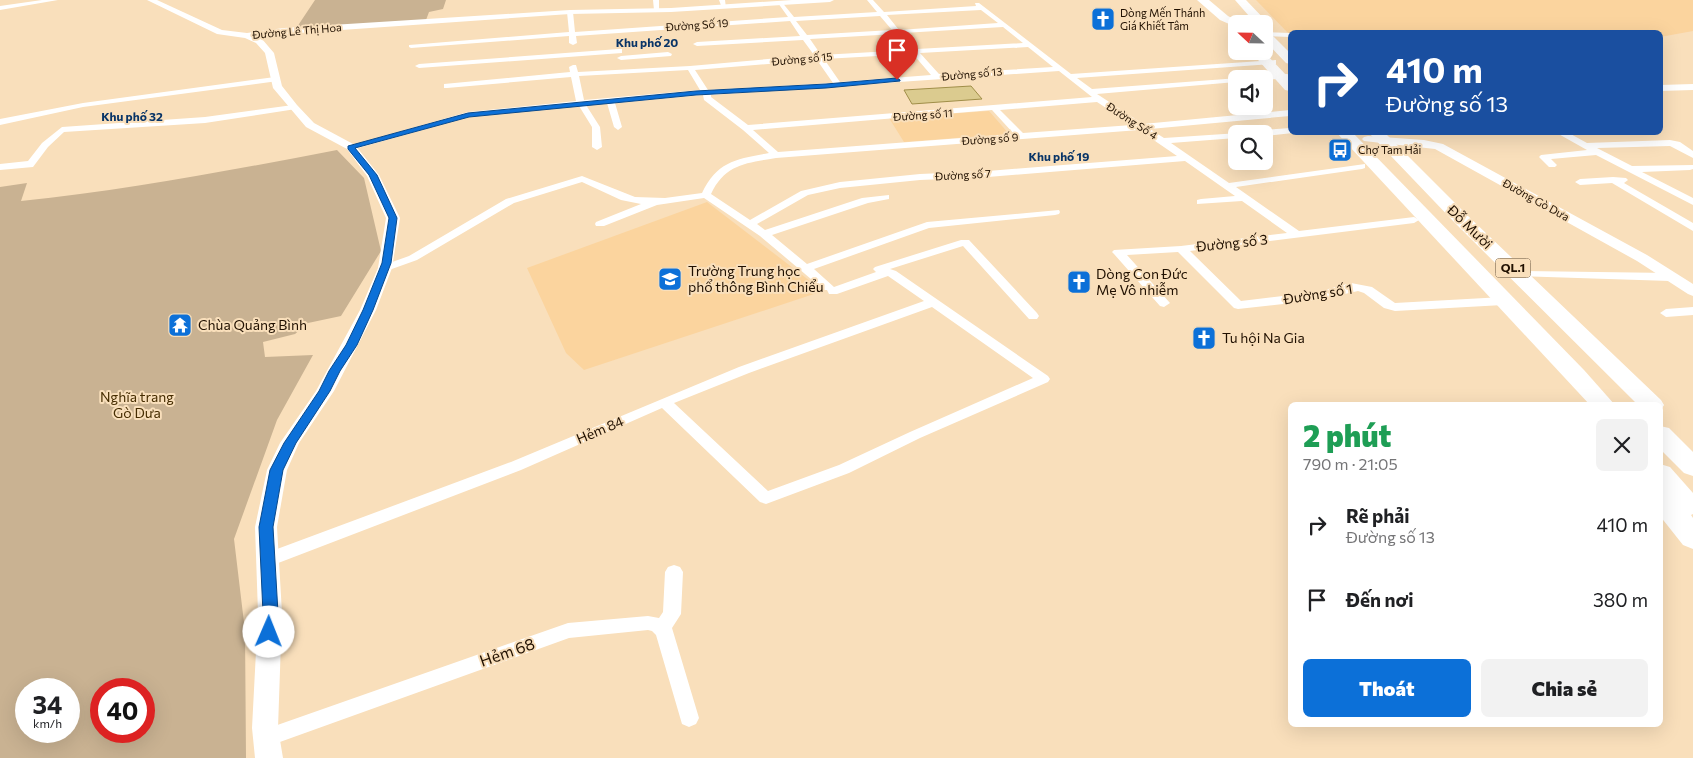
<!DOCTYPE html>
<html lang="vi">
<meta charset="utf-8">
<style>
:root{--surface:#fff;--page:#f2f2f2;--text:#202124;--muted:#757577;--accent:#0c70d8}
body{margin:0;font-family:Commissioner,sans-serif;background:var(--page);color:var(--text);height:100vh;display:flex;flex-direction:column;font-size:19px;white-space:nowrap}
*{box-sizing:border-box;margin:0}
p{font-size:16px;color:var(--muted)}
.icon{flex:none;width:28px;height:28px;fill:none;stroke:currentColor;stroke-width:2;stroke-linecap:round;stroke-linejoin:round}
.map{position:relative;flex:1;overflow:hidden}
.sheet{position:absolute;left:1288px;top:402px;width:375px;height:325px;display:flex;flex-direction:column;background:var(--surface);border-radius:8px;box-shadow:0 5px 20px #0002}
.sheet>*{flex:none}
.top-card{position:absolute;left:1288px;top:30px;width:375px;height:105px;border-radius:8px;box-shadow:0 5px 20px #0002;background:#1a4fa0;color:#fff;overflow:hidden}
.needle{width:32px;rotate:292deg}
.buttons{position:absolute;left:1228px;top:15px;display:grid;gap:10px}
.buttons a{display:grid;place-items:center;width:45px;height:45px;border-radius:8px;background:var(--surface);box-shadow:0 5px 20px #0002;font-size:25px}
.speed{position:absolute;left:15px;top:678px;display:flex;gap:10px;font-size:25px;font-weight:700;text-align:center}
.speed>*{display:grid;place-content:center;width:65px;height:65px;border-radius:50%;background:var(--surface);box-shadow:0 5px 20px #0002;line-height:1}
.speed small{font-size:12px;font-weight:400}
.speed .limit{border:8px solid #d22;background:#fff;color:#111}
.pin{position:absolute;display:grid;place-items:center;width:42px;height:42px;color:#fff;margin:-51px -21px;border-radius:50% 50% 50% 0;rotate:-45deg;box-shadow:0 0 5px #0007}
.pin .icon{rotate:45deg}
.me{position:absolute;width:55px;margin:-28px;rotate:1deg;stroke-linejoin:round;filter:drop-shadow(0 0 4px #0008)}
.turn{display:flex;align-items:center;gap:18px;height:105px;padding:0 15px;font-size:22px}
.turn .icon{width:65px;height:65px;stroke-width:2.5}
.turn b{display:block;font-size:35px;line-height:42px}
.round{display:grid;place-items:center;flex:none;width:52px;height:52px;border-radius:8px;background:var(--page)}
.summary{display:flex;align-items:center;justify-content:space-between;height:85px;padding:0 15px}
h1{font-size:30px;font-weight:800;line-height:38px;color:#1e9e55}
.button{display:flex;gap:10px;margin-top:auto;padding:10px 15px}
.button a{flex:1;height:58px;border-radius:8px;background:var(--accent);color:#fff;font-size:20px;font-weight:800;line-height:58px;text-align:center}
.button a+a{background:var(--page);color:var(--text)}
ul{padding:0;list-style:none}
li{display:flex;align-items:center;gap:15px;height:75px;padding:0 15px}
li div{flex:1}
li b{display:block;font-size:19px}
li em{font-style:normal}
.map>svg:first-child{display:block}
.built{fill:#fbd49e}
.green{fill:#c9b292;fill-rule:evenodd}
.building{fill:#dbcb8f;stroke:#a08e48}
.lines{fill:none;stroke-linecap:round;stroke-linejoin:round}
.minor{fill:#fff;fill-rule:evenodd}
.tertiary{fill:#fff;fill-rule:evenodd}
.trunk{fill:#fff;fill-rule:evenodd}
.route{fill:#0c70d8;stroke:#08498c}
.labels{text-anchor:middle;stroke-width:4;stroke-linejoin:round;paint-order:stroke}
.far-poi-label{font-size:11px;fill:#201000;stroke:#f9dfbb;text-anchor:start}
.far-street-label{font-size:11px;fill:#201000;stroke:#f9dfbb}
.far-neighbourhood-label{font-size:12px;font-weight:bold;fill:#083467;stroke:#f9dfbb}
.shield{fill:#f9dfbb;stroke:#614e38;stroke-width:1}
.shield-label{font-size:12px;font-weight:bold;fill:#201000}
.street-label{font-size:14px;fill:#201000;stroke:#f9dfbb}
.poi-label{font-size:14px;fill:#201000;stroke:#f9dfbb;text-anchor:start}
.park-label{font-size:14px;fill:#452c01;stroke:#f9dfbb}
.near-street-label{font-size:16px;fill:#201000;stroke:#f9dfbb}
</style>
<div class="map">
<svg width="1693" height="758" viewBox="0 0 1693 758">
<rect width="100%" height="100%" fill="#f9dfbb"/>
<g class="built">
<path d="M1256,0H1693V31L1660,37V32H1290V35Z"/>
<path d="M989,111L1009,134L904,142L889,118Z"/>
<path d="M707,202L823,291L584,370L566,353L527,268Z"/>
</g>
<g class="green">
<path d="M315,0H446L443,9L429,12L426,20L295,30Z"/>
<path d="M337,150L364,178L381,251L341,316L308,323L295,334L263,342L265,357L313,355L277,420L234,539L245,631L246,758H0V187L27,183L21,201C127,190 232,170 337,150ZM26,689H69V731H26ZM101,689H144V731H101Z"/>
</g>
<path class="building" d="M971,86L982,99L912,104L904,90Z"/>
<g class="lines">
<g class="minor">
<path d="M42,0H58L0,10V6Z"/>
<path d="M653,0H659V11L654,10Z"/>
<path d="M719,0H725L726,8H722Z"/>
<path d="M867,0H873L884,12L976,6L975,3H979L1071,74L1276,60V64H1273L1077,78L1092,89L1239,78L1236,79V82L1097,94L1143,124L1290,110V116L1150,129L1164,138L1239,133L1236,134V138L1171,143L1229,183L1365,164V168L1362,169L1236,187L1299,231L1414,217L1419,220L1414,223L1190,251L1241,301L1317,292L1351,283L1372,287L1395,303L1503,297L1509,301L1503,305L1395,311L1384,308L1364,293L1358,291L1318,300L1238,309L1234,308L1178,252L1127,255L1170,303L1164,307L1160,306L1114,254L1112,252L1114,250L1181,246L1287,233L1242,201L1197,204V200L1201,199L1235,196L1185,161L988,177L920,180L840,188L808,195L757,224L765,230L862,198L889,195V199L868,203L772,235L807,264L927,222L1059,210L1060,212L1059,214L1055,215L929,228L814,269L834,287L876,272L873,269L875,267L961,240H969L1037,313L1039,316L1037,319H1029L963,246L890,269L896,271L1048,376L1050,379L1048,382L920,438L849,473L766,504L760,502L662,408L521,470L273,565L267,566L261,565L258,560L261,555L511,462L739,367L924,301L888,276L837,294H829L827,290H824L760,236L704,198L657,205L604,226H596L595,224L596,222L641,204L621,200L582,182L514,203L417,260L389,270H381L379,268L381,266L409,256L506,199L582,176L635,197L665,198L702,193C717,161 737,159 769,153L743,130L704,100L703,95L615,103L622,127L618,130L614,127L607,103L586,105L600,127L602,147L597,150L592,147V127L579,106L468,117L351,150L346,147L468,112L576,101L571,77L447,88H444V84L570,72L569,67L573,65H576L578,72L690,66L814,55L803,40L697,46L693,44L697,42L800,36L790,21L576,36L577,43L573,45L569,43V36L411,48L409,47V45L569,32L567,12L570,10L573,12L575,32L788,17L778,3L781,1L794,17L877,12ZM981,10L998,23L899,30L887,15ZM880,16L892,30L807,35L796,21ZM1003,27L1023,43L917,49L903,33ZM896,34L909,50L821,55L810,39ZM1028,47L1053,67L939,74L920,53ZM913,54L931,75L840,82L824,59ZM817,60L833,83L708,90L695,70ZM688,70L700,90L584,100L579,76ZM1059,71L1092,97L748,125L711,97V95ZM1097,102L1132,125L1023,133L1000,110ZM992,110L1014,134L778,152L753,130ZM1139,130L1177,156L988,171L920,174L840,182L801,191L750,220L711,194C725,164 746,163 776,158ZM932,307L1033,378L910,432L839,465L768,491L674,403L749,373Z"/>
<path d="M1264,32L1290,33V37L1264,36Z"/>
<path d="M619,49H622V53L419,68L415,66L419,64Z"/>
<path d="M668,52L672,54L671,56L621,60L617,58L621,56Z"/>
<path d="M1287,74L1290,75V78L1264,80L1243,79L1247,77Z"/>
<path d="M275,77L279,79L278,81L83,107L0,125V119L83,103Z"/>
<path d="M293,105H296V109L205,123L64,132L48,147L33,167L0,170V164L28,161L42,143L62,127L205,117Z"/>
<path d="M1290,128V132L1293,133L1264,136V134H1249L1253,131Z"/>
<path d="M1555,132H1567L1587,143L1670,140L1680,142L1693,151V158L1670,146L1597,148L1632,166L1693,165V169L1690,170L1642,172L1693,198V205L1596,155L1551,159L1557,165L1555,167H1549L1539,157L1541,155L1587,150Z"/>
<path d="M1613,177L1626,178L1628,180L1624,183L1693,223V231L1612,183L1580,185L1575,182L1580,179Z"/>
<path d="M1519,271L1670,273L1676,277L1670,281L1515,276L1513,274L1515,272Z"/>
<path d="M1693,307V315L1666,317L1660,313L1666,309Z"/>
<path d="M674,565L680,567L683,572L681,614L672,628L699,718L696,724L689,727L682,724L656,635L652,631L648,630L569,638L266,747L259,745L256,738L259,731L266,729L568,623L648,616L659,618L663,612L665,572L668,567Z"/>
</g>
<g class="tertiary">
<path d="M147,0H157L222,30L247,33L284,28L570,10L671,8L792,0H834L830,2L671,12L570,14L284,34L257,37L262,39L274,53L282,86L297,105L314,123L355,145L379,175L400,218L392,268L376,310L334,391L299,443L287,470L277,527L282,613L278,728L283,758H255L252,728L258,613L255,527L267,470L280,443L316,391L360,310L378,268L386,218L367,176L347,149L306,127L273,88L265,53L256,43L245,38L217,34Z"/>
<path d="M1693,84V90L1660,91V85Z"/>
<path d="M1368,136L1424,140L1443,144L1647,255L1693,284V296L1688,294L1637,261L1435,149L1364,141L1362,139L1364,137Z"/>
</g>
<g class="trunk">
<path d="M1197,0H1209L1228,16L1243,24H1236V27L1220,20Z"/>
<path d="M1235,0H1246L1267,22L1269,24L1267,26L1264,27V24H1256Z"/>
<path d="M1264,31H1268L1290,53V64L1286,63L1264,40Z"/>
<path d="M1250,51H1263L1290,79V91L1285,90Z"/>
<path d="M1336,132H1352L1584,370L1615,405H1590Z"/>
<path d="M1368,132H1384L1467,215L1661,400L1664,405L1661,410L1660,405H1638L1455,223Z"/>
<path d="M1660,426L1669,428L1693,452V476L1684,473L1660,449Z"/>
<path d="M1660,464L1670,467L1693,493V514L1691,515L1693,518V549L1683,545L1660,516Z"/>
</g>
</g>
<path class="route" d="M897,78L900,80V81L826,88L696,95L469,117L355,148L377,175L397,218L391,263L373,310L357,345L340,371L330,391L296,443L283,470L273,527L278,613L277,632L275,636L269,638L264,636L262,632L263,613L259,527L270,470L284,443L319,391L329,371L346,345L363,310L382,263L389,218L369,175L348,149V146L468,113L696,91L826,84Z"/>
<defs>
<g id="church-square" transform="scale(1.25)"><rect x="-9" y="-9" width="18" height="18" rx="4" fill="#0c70d8" stroke="#f9dfbb"/><path d="M-1.2-6h2.4v3.5h3.3v2.4h-3.3V6h-2.4V-.1h-3.3v-2.4h3.3Z" fill="#fff"/></g>
<g id="bus-square" transform="scale(1.25)"><rect x="-9" y="-9" width="18" height="18" rx="4" fill="#0c70d8" stroke="#f9dfbb"/><path d="M-5-6H5V4H4V6H2V4H-2V6H-4V4H-5ZM-3.5-4V0h7V-4ZM-3.5 1.2v1.5H-2V1.2ZM2 1.2v1.5H3.5V1.2Z" fill="#fff"/></g>
<g id="school-square" transform="scale(1.25)"><rect x="-9" y="-9" width="18" height="18" rx="4" fill="#0c70d8" stroke="#f9dfbb"/><path d="M0-5L7-2L0 1L-7-2ZM-4 1L0 2.5L4 1V4Q0 6-4 4Z" fill="#fff"/></g>
<g id="temple-square" transform="scale(1.25)"><rect x="-9" y="-9" width="18" height="18" rx="4" fill="#0c70d8" stroke="#f9dfbb"/><path d="M0-6L5-2H3V0L6.5 2.5H4V6H1.5V3h-3V6H-4V2.5H-6.5L-3 0V-2H-5Z" fill="#fff"/></g>
</defs>
<g fill-rule="evenodd">
<use href="#church-square" x="1103" y="19"/>
<use href="#bus-square" x="1340" y="150"/>
<use href="#school-square" x="670" y="279"/>
<use href="#church-square" x="1079" y="282"/>
<use href="#temple-square" x="180" y="325"/>
<use href="#church-square" x="1204" y="338"/>
</g>
<g class="labels">
<g class="far-poi-label">
<text x="1120" y="17">Dòng Mến Thánh<tspan x="1120" dy="13">Giá Khiết Tâm</tspan></text>
<text x="1358" y="154">Chợ Tam Hải</text>
</g>
<g class="far-street-label">
<text transform="translate(697 25) rotate(-4)" y="4">Đường Số 19</text>
<text transform="translate(297 31) rotate(-5)" y="4">Đường Lê Thị Hoa</text>
<text transform="translate(802 59) rotate(-5)" y="4">Đường số 15</text>
<text transform="translate(972 74) rotate(-5)" y="4">Đường số 13</text>
<text transform="translate(923 115) rotate(-4)" y="4">Đường số 11</text>
<text transform="translate(1132 121) rotate(33)" y="4">Đường Số 4</text>
<text transform="translate(990 139) rotate(-4)" y="4">Đường số 9</text>
<text transform="translate(963 175) rotate(-3)" y="4">Đường số 7</text>
<text transform="translate(1536 200) rotate(29)" y="4">Đường Gò Dưa</text>
</g>
<g class="far-neighbourhood-label">
<text x="647" y="47">Khu phố 20</text>
<text x="132" y="121">Khu phố 32</text>
<text x="1059" y="161">Khu phố 19</text>
</g>
<rect class="shield" x="1495.5" y="258.5" width="35" height="19" rx="4"/>
<g class="shield-label">
<text x="1513" y="272">QL.1</text>
</g>
<g class="street-label">
<text transform="translate(1470 227) rotate(44)" y="5">Đỗ Mười</text>
<text transform="translate(1232 243) rotate(-6)" y="5">Đường số 3</text>
<text transform="translate(1318 294) rotate(-9)" y="5">Đường số 1</text>
<text transform="translate(600 430) rotate(-23)" y="5">Hẻm 84</text>
</g>
<g class="poi-label">
<text x="688" y="276">Trường Trung học<tspan x="688" dy="16">phổ thông Bình Chiểu</tspan></text>
<text x="1096" y="279">Dòng Con Đức<tspan x="1096" dy="16">Mẹ Vô nhiễm</tspan></text>
<text x="198" y="330">Chùa Quảng Bình</text>
<text x="1222" y="343">Tu hội Na Gia</text>
</g>
<g class="park-label">
<text x="137" y="402">Nghĩa trang<tspan x="137" dy="16">Gò Dưa</tspan></text>
</g>
<g class="near-street-label">
<text transform="translate(507 652) rotate(-19)" y="6">Hẻm 68</text>
</g>
</g>
</svg>
<div class="buttons">
<a><svg class="needle" viewBox="-14 -14 28 28"><path d="M0-13l5 13h-10z" fill="#e53935"/><path d="M0 13l5-13h-10z" fill="#757577"/></svg></a>
<a><svg class="icon" aria-label="sound" viewBox="0 0 24 24"><path d="M4 9h4l5-4v14l-5-4H4zM17 9q2 3 0 6"/></svg></a>
<a><svg class="icon" aria-label="search" viewBox="0 0 24 24"><circle cx="10" cy="10" r="6"/><path d="M15 15l6 6"/></svg></a>
</div>
<div class="speed"><div>34<small>km/h</small></div><div class="limit">40</div></div>
<div class="pin" style="left:897px;top:80px;background:#d93025"><svg class="icon" aria-label="arrive" viewBox="0 0 24 24"><path d="M6 21V4h12l-3 4 3 4H6"/></svg></div>
<svg class="me" style="left:269px;top:632px" viewBox="-20 -20 40 40"><circle r="19" fill="#fff"/><path d="M0-13L10 11 0 6-10 11z" fill="#0c70d8"/></svg>
<div class="top-card">
<div class="turn"><svg class="icon" aria-label="right" viewBox="0 0 24 24"><path d="M7 20v-9h11M14 6l5 5-5 5"/></svg><div><b>410 m</b>Đường số 13</div></div>
</div>
<section class="sheet">
<div class="summary"><div><h1>2 phút</h1><p>790 m · 21:05</p></div><a class="round"><svg class="icon" aria-label="close" viewBox="0 0 24 24"><path d="M6 6l12 12M18 6L6 18"/></svg></a></div>
<ul>
<li><svg class="icon" aria-label="right" viewBox="0 0 24 24"><path d="M7 20v-9h11M14 6l5 5-5 5"/></svg><div><b>Rẽ phải</b><p>Đường số 13</p></div><em>410 m</em></li>
<li><svg class="icon" aria-label="arrive" viewBox="0 0 24 24"><path d="M6 21V4h12l-3 4 3 4H6"/></svg><div><b>Đến nơi</b></div><em>380 m</em></li>
</ul>
<div class="button"><a>Thoát</a><a>Chia sẻ</a></div>
</section>
</div>
